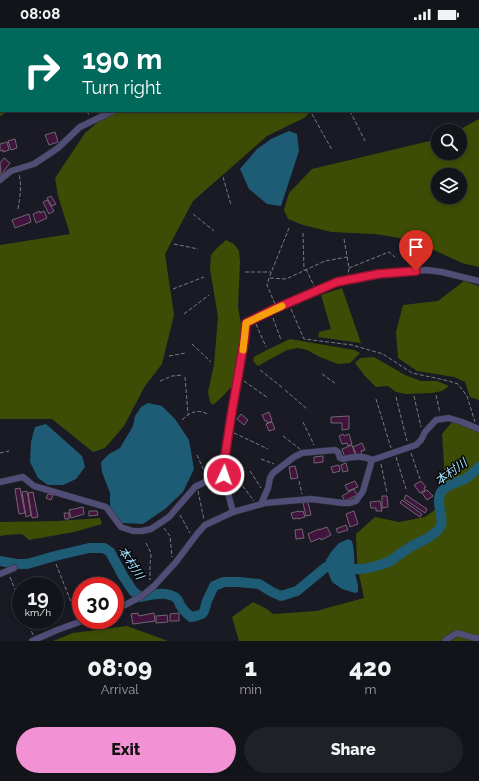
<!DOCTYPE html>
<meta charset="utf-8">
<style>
:root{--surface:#13141a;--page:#202127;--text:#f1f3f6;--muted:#9d9ea2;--line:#323339;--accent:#f391d5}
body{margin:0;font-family:Raleway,"Noto Sans JP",sans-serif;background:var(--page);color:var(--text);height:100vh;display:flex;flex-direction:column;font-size:15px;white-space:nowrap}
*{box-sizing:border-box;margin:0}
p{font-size:13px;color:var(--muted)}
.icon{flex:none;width:22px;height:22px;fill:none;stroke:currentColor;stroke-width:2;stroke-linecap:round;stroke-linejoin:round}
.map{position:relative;height:613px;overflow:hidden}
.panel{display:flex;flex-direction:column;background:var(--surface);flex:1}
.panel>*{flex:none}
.guide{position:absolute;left:0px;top:0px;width:479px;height:84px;box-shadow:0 2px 6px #0003,0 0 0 1px var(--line);background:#00695c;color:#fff;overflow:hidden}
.controls{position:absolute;left:431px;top:96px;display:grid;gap:8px}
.controls a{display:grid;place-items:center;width:36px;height:36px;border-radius:50%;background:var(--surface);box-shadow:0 2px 6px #0003,0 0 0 1px var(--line);font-size:20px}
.speed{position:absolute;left:12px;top:549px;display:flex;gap:8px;font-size:20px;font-weight:700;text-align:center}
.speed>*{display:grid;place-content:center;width:52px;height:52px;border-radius:50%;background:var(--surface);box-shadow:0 2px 6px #0003,0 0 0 1px var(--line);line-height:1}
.speed small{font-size:10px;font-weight:400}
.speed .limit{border:6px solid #d22;background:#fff;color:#111}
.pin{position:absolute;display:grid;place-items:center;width:34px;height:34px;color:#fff;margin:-41px -17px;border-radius:50% 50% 50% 0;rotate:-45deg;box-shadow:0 0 4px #0007}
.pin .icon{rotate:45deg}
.me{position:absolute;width:44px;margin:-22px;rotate:3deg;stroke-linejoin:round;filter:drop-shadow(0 0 3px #0008)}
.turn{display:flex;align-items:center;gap:14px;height:84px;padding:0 16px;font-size:18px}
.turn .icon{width:52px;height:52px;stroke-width:2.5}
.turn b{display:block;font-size:28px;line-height:34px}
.eta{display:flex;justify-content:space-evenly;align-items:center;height:68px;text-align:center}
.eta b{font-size:24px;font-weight:800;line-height:28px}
.action{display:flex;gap:8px;margin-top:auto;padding:8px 16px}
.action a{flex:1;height:46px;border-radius:24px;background:var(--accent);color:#111;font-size:16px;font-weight:800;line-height:46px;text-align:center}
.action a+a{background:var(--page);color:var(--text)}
.status{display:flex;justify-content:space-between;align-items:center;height:28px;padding:0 20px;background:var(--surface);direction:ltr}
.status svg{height:11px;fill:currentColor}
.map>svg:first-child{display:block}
.forest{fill:#3e4d06;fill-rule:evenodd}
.water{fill:#1d5c74}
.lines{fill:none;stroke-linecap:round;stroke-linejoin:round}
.river{stroke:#1d5c74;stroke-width:10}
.building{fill:#41143e;stroke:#716770}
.minor-casing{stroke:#33343d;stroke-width:7}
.path{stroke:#7a7b82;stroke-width:1;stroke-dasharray:4 2;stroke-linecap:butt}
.minor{stroke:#504d77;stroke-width:6}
.route-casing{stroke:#92132f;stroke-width:10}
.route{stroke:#e11d48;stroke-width:7}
.slow{stroke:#f59e0b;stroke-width:7}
.labels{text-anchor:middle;stroke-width:3;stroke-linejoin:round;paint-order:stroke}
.water-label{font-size:12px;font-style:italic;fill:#a4e2fd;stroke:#050609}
</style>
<div class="status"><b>08:08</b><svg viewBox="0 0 49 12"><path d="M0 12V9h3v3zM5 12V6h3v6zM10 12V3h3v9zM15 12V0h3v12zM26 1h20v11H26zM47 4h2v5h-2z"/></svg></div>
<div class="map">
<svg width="479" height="613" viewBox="0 0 479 613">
<rect width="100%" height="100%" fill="#191a23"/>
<g class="forest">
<path d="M0,0H479V54L478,55V1H1V83H9L0,88Z"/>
<path d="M119,83H311L304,90L267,108L193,173L165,226L174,287L162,336L145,358L124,398L105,420L93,424L52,391H0V217L70,206L58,168L55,150L85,105L103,90Z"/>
<path d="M479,91V239L462,235L412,212L375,206L331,204L303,197L288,191L284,182L289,165L312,141L438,111V125H460V103H457ZM438,147H460V169H438Z"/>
<path d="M226,212L234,216L239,223L240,234L238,279L242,302L232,358L222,369L213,377L210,374L208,364L214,337L218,289L210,241L211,227L218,219Z"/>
<path d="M464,253L479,258V372L470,369L465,354L454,349L417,343L398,330L396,304L403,277L438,273Z"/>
<path d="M342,260L361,315L318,309L319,304L331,301L321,267Z"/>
<path d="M290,311L342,320L354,322L360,325L350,335L338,336L320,329L307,322L298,320L287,322L258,338L253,333L254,329L269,321Z"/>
<path d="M374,329L405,347L421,353H437L449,358L442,363L432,365L406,366L396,364L388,358L376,359L365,348L355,335L360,330Z"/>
<path d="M452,394C461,396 473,398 479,405V613H239L232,589L253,574L267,581L273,586L316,583L364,570L357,537L356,506L375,489L399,494L425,489L436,481L445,452L442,406Z"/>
<path d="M100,490L102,496L74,504L29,512L22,506L6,507L0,508V494L58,493Z"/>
<path d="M127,598L168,613H53L73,605Z"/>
</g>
<g class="water">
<path d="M289,103L297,106L299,123L281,178L267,176L249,161L240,141L257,121L271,111Z"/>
<path d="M148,375L162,378L175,391L189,412L194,441L183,464L165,481L143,496L122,495L110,480V465L102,444L101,434L109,426L120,420L133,398L135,388L141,379Z"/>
<path d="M46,396L82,428L83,431L85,439L76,451L63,457H48L38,450L30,434L31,414L35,399Z"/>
<path d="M348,511L352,513C355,524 354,534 355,545C356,552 359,556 358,564L355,565L342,561L332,554L326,539V532L331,524L339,515Z"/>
</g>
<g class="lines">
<path class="river" d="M0,533L16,536H27L55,528L89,520H104L110,524L123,548L133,563L140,569C151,567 168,562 177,571C179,573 179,575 180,577C183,582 187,586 191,589C206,586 203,586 207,573C209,568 212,563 214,558L224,554H239L259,556L272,564L281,568L297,563L326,539C336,539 350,542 360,541C366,541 386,536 392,532C399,527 406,521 414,517C422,513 438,506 441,497C444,488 435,475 441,464C445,458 458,454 465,451C470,448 475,443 479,439"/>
</g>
<g class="building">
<path d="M55,104L58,114L49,117L45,107Z"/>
<path d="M15,111L17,120L11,122L8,113Z"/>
<path d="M7,114L9,122L3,124V122L0,123V116Z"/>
<path d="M4,130L10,135L1,147L0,135Z"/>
<path d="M51,168L56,176L52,178L47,170Z"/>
<path d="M47,172L54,183L49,186L43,174Z"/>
<path d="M40,183V185L44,183L47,190L36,195L33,186Z"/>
<path d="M29,186L31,194L15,200L12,192Z"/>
<path d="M269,384L272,393L268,395L267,393H265L262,387Z"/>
<path d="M241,386L248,392L244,397L237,391Z"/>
<path d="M349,388V401L342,402V395H331V389Z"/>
<path d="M272,394L275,401L269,403L266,396Z"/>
<path d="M343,406L344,408L349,406L352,416L348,418L347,415L342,416L339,408Z"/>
<path d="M362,415L365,422L361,423L362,425L357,428L353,419Z"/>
<path d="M352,417L355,426L345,430L342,421Z"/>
<path d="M323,428V434L314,435V429Z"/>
<path d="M346,435L348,443L343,444L341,437Z"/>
<path d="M339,437L340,443L333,445L331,439Z"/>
<path d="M295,438L298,450L291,451L289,439Z"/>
<path d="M355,453L358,459L348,463L345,457Z"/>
<path d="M421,453L426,459L424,460L425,462L420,465L414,457Z"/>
<path d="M20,460L25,485L19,486L15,461Z"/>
<path d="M354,461L357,467L345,473L342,468Z"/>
<path d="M427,462L433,468L427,472L422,465Z"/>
<path d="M27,463L31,487L26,489L22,464Z"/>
<path d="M33,464L38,489L32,490L28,465Z"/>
<path d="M48,466L53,467L51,472L46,470Z"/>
<path d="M406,467L427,481L425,485L404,471Z"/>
<path d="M382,468H387L388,479L382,480Z"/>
<path d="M402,472L422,486L420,489L400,475Z"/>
<path d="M380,473L382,483H376V480H371L370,474Z"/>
<path d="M308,474L311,487L306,488L303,475Z"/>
<path d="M83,479L84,486L71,490L69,482Z"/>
<path d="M89,483H97L98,487L89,488Z"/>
<path d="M299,483V484L303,483L305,489L298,491V490L293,491L291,485Z"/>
<path d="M354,483L358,496L350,499L346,486Z"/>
<path d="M64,485H69V491H65Z"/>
<path d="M346,497L348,502L338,505L336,501Z"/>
<path d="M327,499L331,507L321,512L320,510L311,514L308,506L319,501V502Z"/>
<path d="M302,501L304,510L296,511L295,502Z"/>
<path d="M138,585L139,588L154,585L155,593L133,596L131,586Z"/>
<path d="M179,585V593H170V586Z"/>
<path d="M167,587L168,594L156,595V588Z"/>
</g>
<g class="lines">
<g class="minor-casing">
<g id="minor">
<path d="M0,152L11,143L34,136L58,120L80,99L113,83"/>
<path d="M0,454L23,449L34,458L106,479L121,499L133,503H142L151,501L169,489L195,459L209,452L224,447"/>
<path d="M261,476L268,460L270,450L273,445L294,429L302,425L335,422L338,424L340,430L343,431C353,429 362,427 372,432"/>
<path d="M233,484L223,446L225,428L245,308L246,295L272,283L337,254L378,246L427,242L442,244L479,253"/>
<path d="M0,546L14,540"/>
<path d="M115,581L125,577L142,568L154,558L176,534L197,506L205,497L233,484L265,475L311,471L343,475H350L356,473L363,463L372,432L416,417L421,412L425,404L436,392L449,390L462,394L479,401"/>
<path d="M32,613L57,602L85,592"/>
<path d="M445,613L447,611L457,605L475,610H479"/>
</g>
</g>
<g class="path">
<path d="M87,83L89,88"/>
<path d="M350,83L365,113"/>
<path d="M312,86L332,122"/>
<path d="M223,149L231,177"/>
<path d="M18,181C20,167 22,160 19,146"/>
<path d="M193,186L214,203"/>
<path d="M303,205L304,242"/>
<path d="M344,211L349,240L348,247"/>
<path d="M174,216L198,221"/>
<path d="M349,240L389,224L395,229"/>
<path d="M306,241L314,258"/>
<path d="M245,244H271"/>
<path d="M270,250L286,251L325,233L347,229"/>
<path d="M173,261L204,249"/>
<path d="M275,276L267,257L269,250L289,200"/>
<path d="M291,281L304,311L352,317L383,326L412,345L449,353L458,356L467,368L475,394"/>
<path d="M184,286L209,267"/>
<path d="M273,290L281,312"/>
<path d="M256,296L266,319"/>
<path d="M192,316L211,334"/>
<path d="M169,328L186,325"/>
<path d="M260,342L283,360"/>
<path d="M322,346L336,356"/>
<path d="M185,349L188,386"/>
<path d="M160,353L172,348L182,347"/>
<path d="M244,353L268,370"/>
<path d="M285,362L307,381"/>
<path d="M436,367L440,385"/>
<path d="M414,368L421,399"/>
<path d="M396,369L407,413"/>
<path d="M376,371L391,420"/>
<path d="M182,392C190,384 197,381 208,386"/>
<path d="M303,394L314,417"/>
<path d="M234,405L268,421"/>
<path d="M283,408L300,421"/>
<path d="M0,425L9,423"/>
<path d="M411,425L420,451"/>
<path d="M197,427L206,447"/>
<path d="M396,429L406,461"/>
<path d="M261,431L274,436"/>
<path d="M381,436L387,465"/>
<path d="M250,443L261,460"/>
<path d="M239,453L254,473"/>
<path d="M299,453L302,466"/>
<path d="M198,463L204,492"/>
<path d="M180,487L190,505"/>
<path d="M164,500L170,508L172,529"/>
<path d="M146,515L150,523L151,528L150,536V552"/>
<path d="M56,536L77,589"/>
<path d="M10,549L21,576"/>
<path d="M27,592L33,607"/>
</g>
<use href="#minor" class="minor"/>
</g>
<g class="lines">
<g class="route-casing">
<path id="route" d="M224,447L225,428L231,389L245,308L246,295L272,282L337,254L378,246L416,243"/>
</g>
<use href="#route" class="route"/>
<path class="slow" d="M243,322L246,295L282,278"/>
</g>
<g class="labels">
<g class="water-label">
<text transform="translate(451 444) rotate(-36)" y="4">本村川</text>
<text transform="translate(131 535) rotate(57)" y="4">本村川</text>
</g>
</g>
</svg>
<div class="controls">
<a><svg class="icon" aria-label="search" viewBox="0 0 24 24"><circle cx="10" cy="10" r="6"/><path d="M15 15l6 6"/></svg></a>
<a><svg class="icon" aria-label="layers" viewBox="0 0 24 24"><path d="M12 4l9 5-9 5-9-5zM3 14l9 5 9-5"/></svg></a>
</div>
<div class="speed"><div>19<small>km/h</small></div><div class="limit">30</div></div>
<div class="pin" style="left:416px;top:243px;background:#d93025"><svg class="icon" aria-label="arrive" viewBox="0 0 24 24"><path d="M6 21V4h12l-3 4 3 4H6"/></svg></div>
<svg class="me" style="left:224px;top:447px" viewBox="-20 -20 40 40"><circle r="17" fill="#e11d48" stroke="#fff" stroke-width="3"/><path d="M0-11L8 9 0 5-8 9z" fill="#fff"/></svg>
<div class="guide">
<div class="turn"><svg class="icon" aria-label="right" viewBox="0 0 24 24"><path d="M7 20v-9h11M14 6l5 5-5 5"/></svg><div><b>190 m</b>Turn right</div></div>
</div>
</div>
<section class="panel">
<div class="eta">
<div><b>08:09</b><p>Arrival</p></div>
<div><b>1</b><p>min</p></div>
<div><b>420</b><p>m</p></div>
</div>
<div class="action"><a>Exit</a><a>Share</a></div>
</section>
